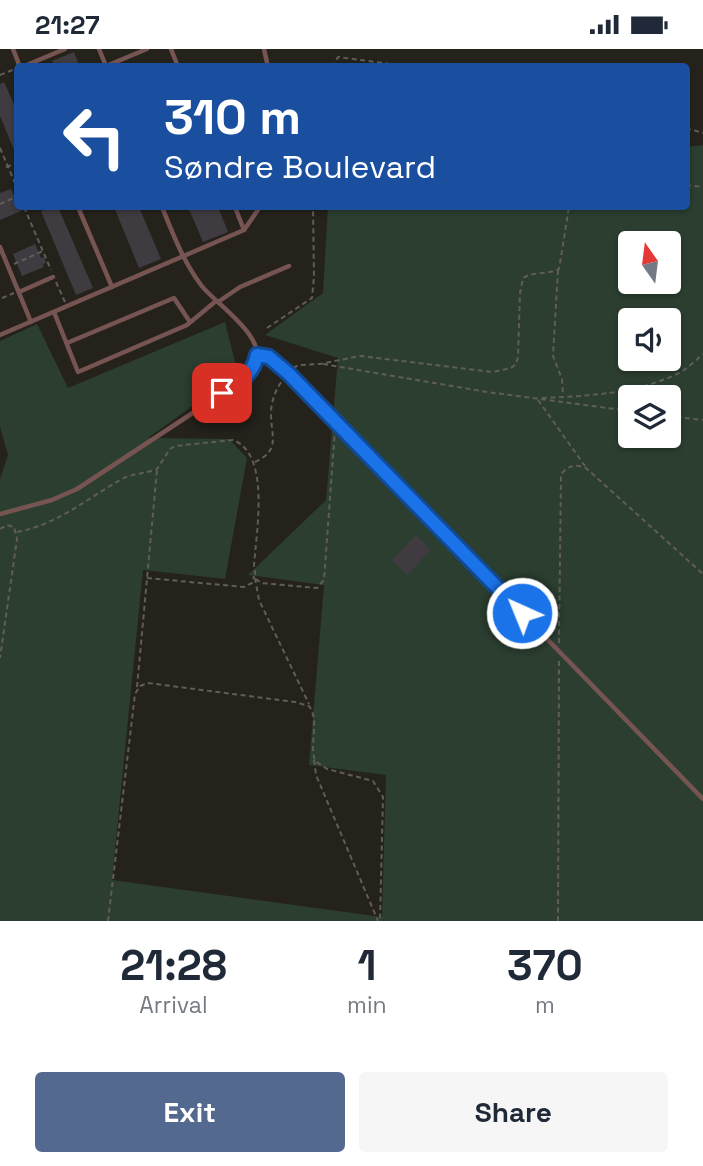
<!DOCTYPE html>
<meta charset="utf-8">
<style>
:root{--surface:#fff;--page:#f6f6f7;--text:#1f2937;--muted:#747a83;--accent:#536990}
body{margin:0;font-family:"Space Grotesk",sans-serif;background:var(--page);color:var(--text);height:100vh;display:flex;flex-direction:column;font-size:26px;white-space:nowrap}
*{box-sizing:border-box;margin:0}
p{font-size:23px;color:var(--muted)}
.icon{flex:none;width:38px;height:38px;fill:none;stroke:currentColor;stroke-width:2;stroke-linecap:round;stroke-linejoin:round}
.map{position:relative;height:872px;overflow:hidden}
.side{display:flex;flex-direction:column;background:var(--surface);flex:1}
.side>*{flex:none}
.hud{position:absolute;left:14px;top:14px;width:676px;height:147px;border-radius:7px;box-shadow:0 2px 5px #0004;background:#1a4fa0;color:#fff;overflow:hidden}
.needle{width:46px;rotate:346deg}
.buttons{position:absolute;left:618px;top:182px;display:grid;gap:14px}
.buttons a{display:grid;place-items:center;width:63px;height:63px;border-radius:7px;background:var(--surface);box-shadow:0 2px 5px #0004;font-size:35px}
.pin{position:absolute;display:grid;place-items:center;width:60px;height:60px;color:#fff;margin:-30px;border-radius:14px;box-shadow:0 4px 10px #0006}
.me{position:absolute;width:77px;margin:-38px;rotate:316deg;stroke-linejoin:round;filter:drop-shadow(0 0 5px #0008)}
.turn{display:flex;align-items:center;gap:24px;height:147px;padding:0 35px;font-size:32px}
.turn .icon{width:91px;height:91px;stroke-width:2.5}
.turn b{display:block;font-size:49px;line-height:60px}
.eta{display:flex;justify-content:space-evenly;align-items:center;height:119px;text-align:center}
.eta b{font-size:42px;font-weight:600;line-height:49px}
.cta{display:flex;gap:14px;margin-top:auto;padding:14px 35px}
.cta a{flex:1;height:80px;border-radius:7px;background:var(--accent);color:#fff;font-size:28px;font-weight:600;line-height:80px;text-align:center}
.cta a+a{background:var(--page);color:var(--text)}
.status{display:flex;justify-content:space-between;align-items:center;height:49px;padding:0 35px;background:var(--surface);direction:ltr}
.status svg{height:19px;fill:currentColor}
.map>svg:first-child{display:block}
.green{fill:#2b3e30;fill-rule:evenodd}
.building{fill:#403b41}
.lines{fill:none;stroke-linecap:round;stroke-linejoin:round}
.path{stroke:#605d58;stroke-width:2;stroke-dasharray:5 3.5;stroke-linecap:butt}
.service{stroke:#765452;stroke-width:4.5}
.route-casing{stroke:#114b97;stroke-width:18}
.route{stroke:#1a73e8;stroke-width:12}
</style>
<div class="status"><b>21:27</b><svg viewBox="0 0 49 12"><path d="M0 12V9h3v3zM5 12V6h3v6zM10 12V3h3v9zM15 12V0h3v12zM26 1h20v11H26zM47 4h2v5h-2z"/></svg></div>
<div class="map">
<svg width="703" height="872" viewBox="0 0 703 872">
<rect width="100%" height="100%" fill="#25221c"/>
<path class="green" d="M703,96V872H0V430L8,406L0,378V292L37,275L68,339L225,273L238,324L148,389L229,390L247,409L225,530L143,521L112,831L382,868L386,726L309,716L324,536L248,526L326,451L338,309L265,286L323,244L328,158H686V98ZM630,194H668V233H630ZM630,271H668V310H630ZM630,348H668V387H630Z"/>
<g class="building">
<path d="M74,3L80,18H55L52,12Z"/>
<path d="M4,33L18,64L17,108L0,67V35Z"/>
<path d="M11,140L21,162L0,171V144Z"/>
<path d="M53,158H58L93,239L76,246L41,162Z"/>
<path d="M114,158H139L161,210L139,219Z"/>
<path d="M188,158H218L228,183L203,193Z"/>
<path d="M35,195L41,209L44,208L46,214L43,215L44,218L22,227L13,205Z"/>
<path d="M416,486L431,501L407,526L392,511Z"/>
</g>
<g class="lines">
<g class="path">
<path d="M332,18L338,8L413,18"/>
<path d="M0,26L15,20"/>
<path d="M686,79L703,84"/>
<path d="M0,99L18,141"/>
<path d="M6,118L17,114"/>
<path d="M686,136L703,138"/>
<path d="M0,155L18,147"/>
<path d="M24,158L51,221"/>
<path d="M14,215L43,202"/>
<path d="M558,221L553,307L562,330L563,346"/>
<path d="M56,233L65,253"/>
<path d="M2,249L14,244"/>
<path d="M267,279L312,249L314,228L313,158"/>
<path d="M323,315L487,343L630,362"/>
<path d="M293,319L299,316L320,315L360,307L493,323L511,319L516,315L518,308L520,244L523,229C534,222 547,226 559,220L569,158"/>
<path d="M542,349C587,347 635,345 677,325C686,321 695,312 703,305"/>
<path d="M538,351L585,417"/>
<path d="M668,367L703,371"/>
<path d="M255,413C281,401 271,387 271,365C271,351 276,340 284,329"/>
<path d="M0,480L7,476L14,478L17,490L0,609"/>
<path d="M17,483C56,476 87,450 120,431C132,424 145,425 157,420L170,400L175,397L233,391C271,405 256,484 254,517L256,530L261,534L317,539L324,531L335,381"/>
<path d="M147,529L244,538L252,534L254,527"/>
<path d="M255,529L259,551L309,655"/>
<path d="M559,594L561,425C570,416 574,415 586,419L703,525"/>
<path d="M137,638L157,421"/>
<path d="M314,711L316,726L378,872"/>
<path d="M108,872L135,645L140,637L148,634L295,653L309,657C320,672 309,694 315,712L327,720L373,732L383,748L380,872"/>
<path d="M558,872L559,610"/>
</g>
<g class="service">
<path d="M13,0L20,18"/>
<path d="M99,0L106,17"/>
<path d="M171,0L178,18"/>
<path d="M264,0L268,18"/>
<path d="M106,17L147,0"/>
<path d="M22,18L65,0"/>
<path d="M78,158L112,238"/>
<path d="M235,158L244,181"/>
<path d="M0,198L31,273"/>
<path d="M19,243L53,228"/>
<path d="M218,253L240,238L289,217"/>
<path d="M54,263L78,323L187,276L216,252"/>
<path d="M0,286L244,181L260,158"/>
<path d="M67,294L174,249L190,273"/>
<path d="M257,306L269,308L281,317L703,750"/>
<path d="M0,465L52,451L77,440L243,331C246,327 252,323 255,319C270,288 216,256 201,236C183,212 173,185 162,158"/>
</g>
</g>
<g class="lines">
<g class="route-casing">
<path id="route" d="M222,344C239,334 253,326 257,306L269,308L289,325L522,564"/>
</g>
<use href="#route" class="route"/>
</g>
</svg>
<div class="buttons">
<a><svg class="needle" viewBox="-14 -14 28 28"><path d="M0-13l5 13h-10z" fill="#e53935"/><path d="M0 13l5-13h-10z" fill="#747a83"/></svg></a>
<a><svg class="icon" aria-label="sound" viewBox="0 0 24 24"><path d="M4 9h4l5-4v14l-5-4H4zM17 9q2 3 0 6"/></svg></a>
<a><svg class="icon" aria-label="layers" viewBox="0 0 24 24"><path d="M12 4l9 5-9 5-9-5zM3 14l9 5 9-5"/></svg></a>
</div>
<div class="pin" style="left:222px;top:344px;background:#d93025"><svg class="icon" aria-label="arrive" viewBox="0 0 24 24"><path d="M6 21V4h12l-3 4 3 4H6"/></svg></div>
<svg class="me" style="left:522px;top:564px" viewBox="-20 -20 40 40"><circle r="17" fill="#1a73e8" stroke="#fff" stroke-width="3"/><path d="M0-11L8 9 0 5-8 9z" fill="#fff"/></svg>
<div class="hud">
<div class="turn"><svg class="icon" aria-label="left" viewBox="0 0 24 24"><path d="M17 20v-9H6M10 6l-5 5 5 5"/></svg><div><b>310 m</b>Søndre Boulevard</div></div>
</div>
</div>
<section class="side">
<div class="eta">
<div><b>21:28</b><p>Arrival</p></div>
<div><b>1</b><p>min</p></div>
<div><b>370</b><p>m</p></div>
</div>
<div class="cta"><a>Exit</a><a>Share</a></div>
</section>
